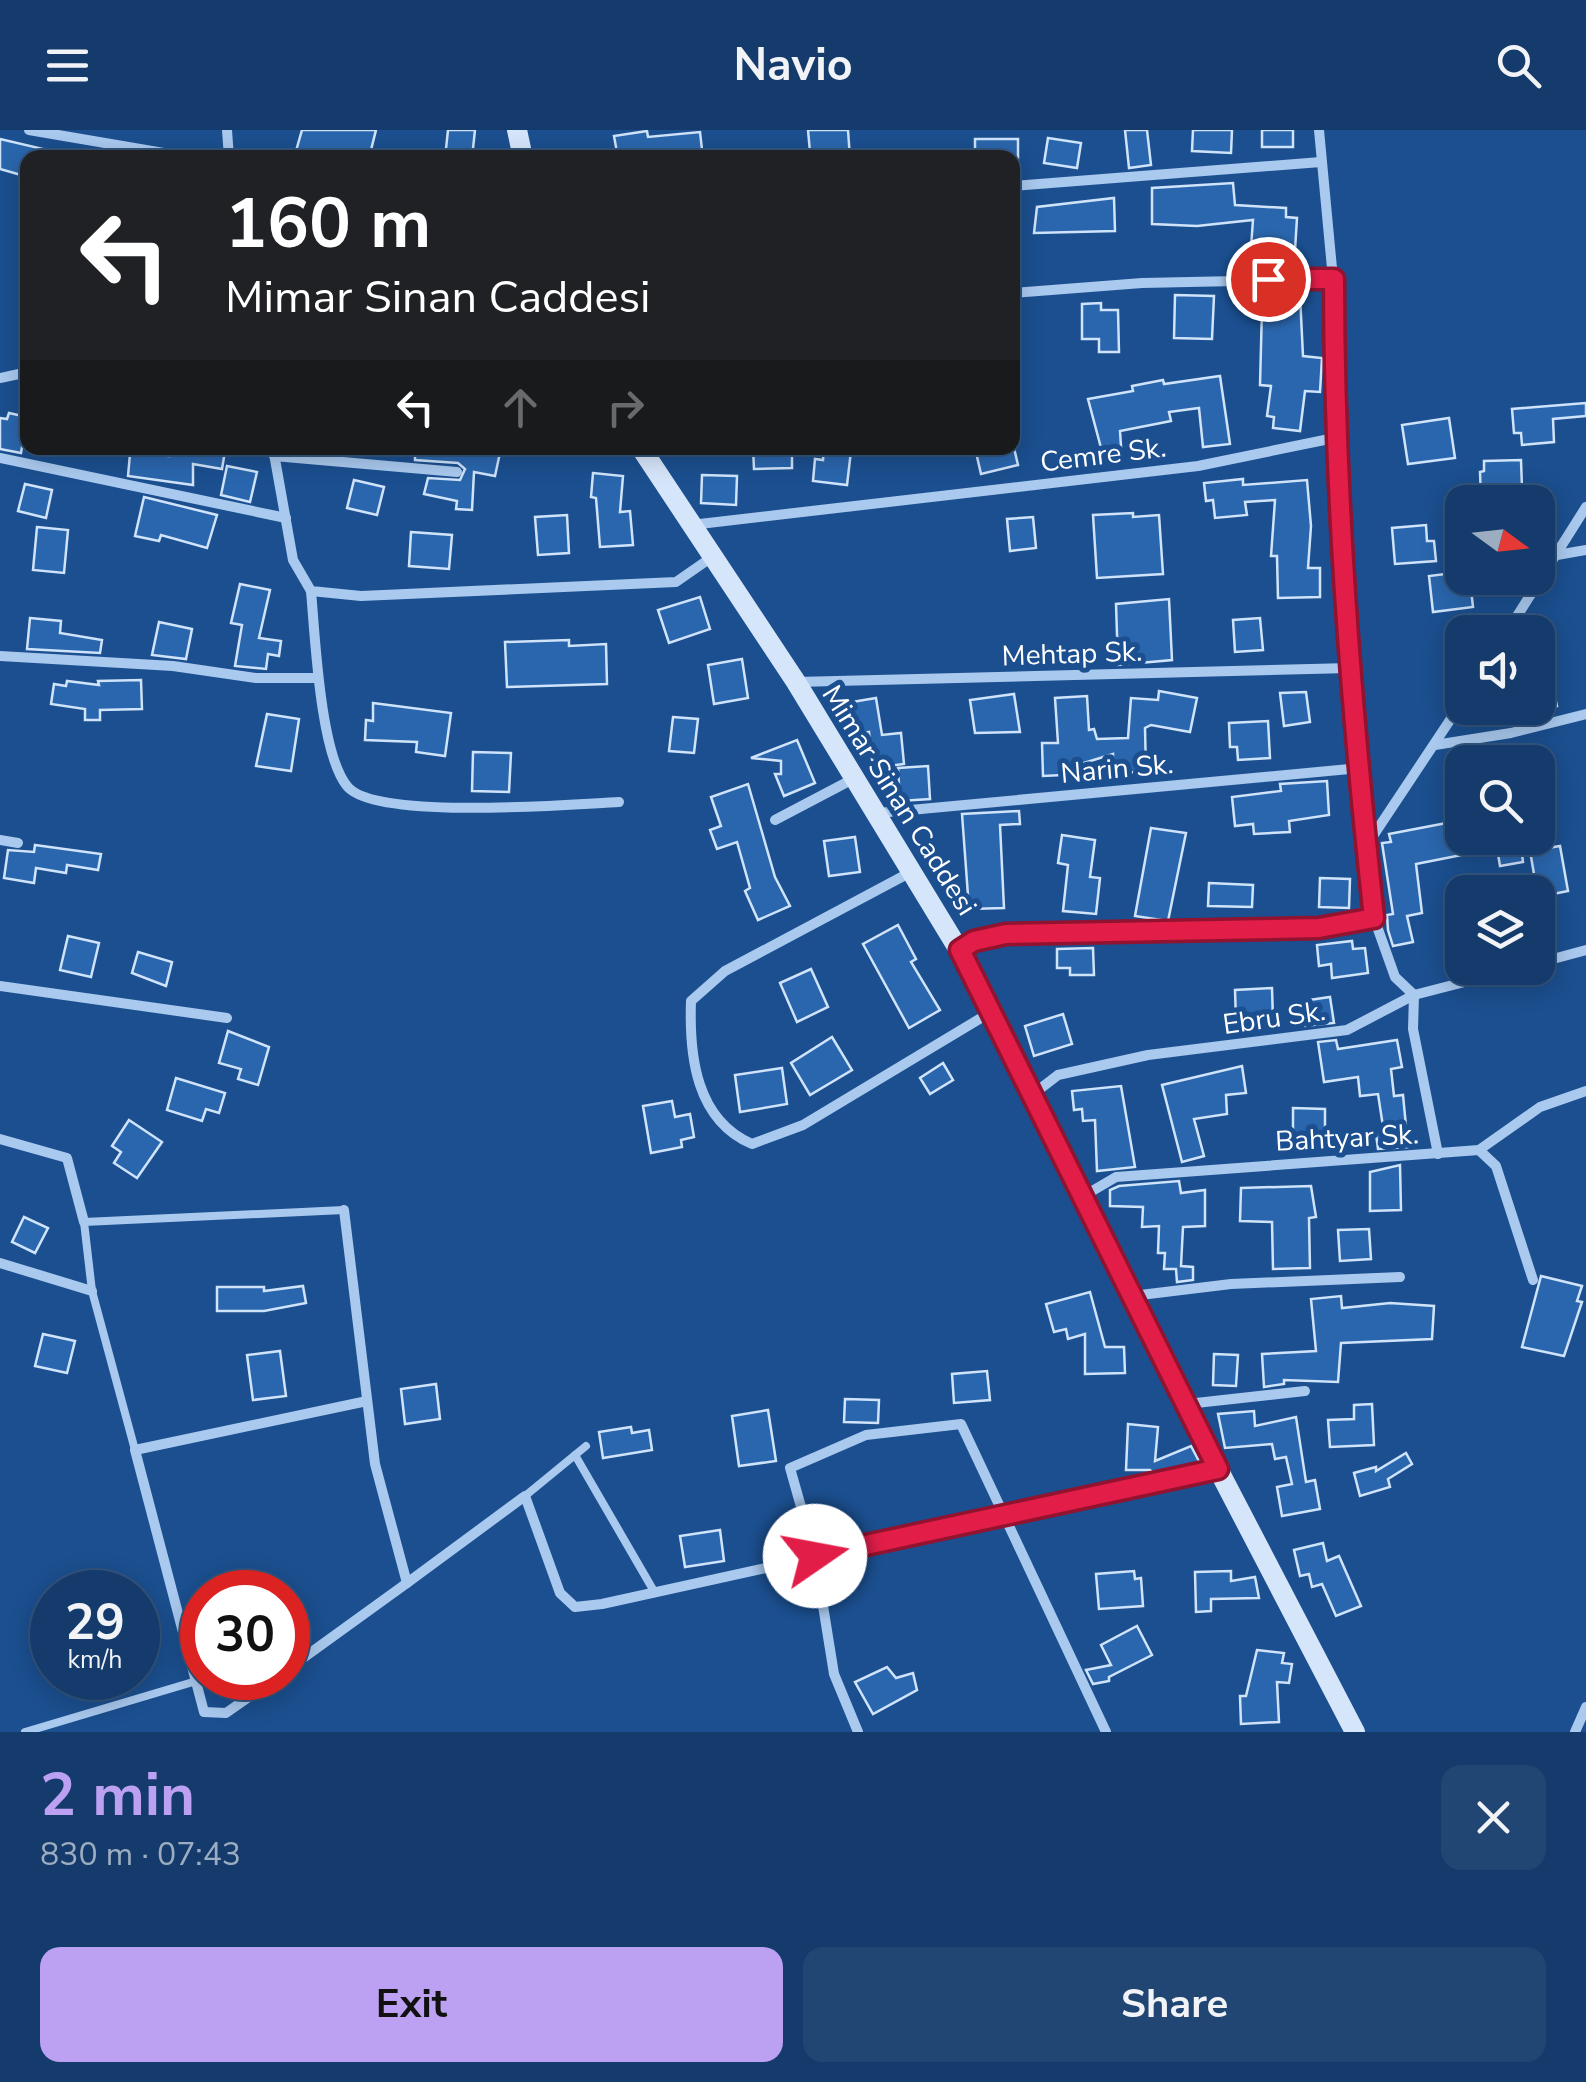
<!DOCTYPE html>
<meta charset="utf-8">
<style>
:root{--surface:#143b6b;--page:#214673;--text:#f1f3f6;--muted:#9dadc1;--line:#33557e;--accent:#bca0f2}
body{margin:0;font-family:"Nunito Sans",sans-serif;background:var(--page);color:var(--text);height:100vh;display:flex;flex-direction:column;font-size:38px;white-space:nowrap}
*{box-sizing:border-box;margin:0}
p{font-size:32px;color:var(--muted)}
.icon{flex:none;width:55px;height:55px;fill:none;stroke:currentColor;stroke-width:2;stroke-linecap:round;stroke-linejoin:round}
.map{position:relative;height:1602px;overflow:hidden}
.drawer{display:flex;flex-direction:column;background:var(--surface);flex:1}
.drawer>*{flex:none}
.banner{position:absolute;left:20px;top:20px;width:1000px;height:305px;border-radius:20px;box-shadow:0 5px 25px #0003,0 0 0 2px var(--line);background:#202124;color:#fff;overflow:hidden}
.needle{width:65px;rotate:105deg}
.buttons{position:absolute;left:1445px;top:355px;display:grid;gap:20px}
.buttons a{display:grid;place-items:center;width:110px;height:110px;border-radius:20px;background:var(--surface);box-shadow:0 5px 25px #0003,0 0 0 2px var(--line);font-size:50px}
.speed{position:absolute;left:30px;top:1440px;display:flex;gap:20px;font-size:50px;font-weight:700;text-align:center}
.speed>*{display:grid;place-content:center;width:130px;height:130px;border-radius:50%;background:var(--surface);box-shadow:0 5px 25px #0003,0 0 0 2px var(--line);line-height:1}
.speed small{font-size:25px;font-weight:400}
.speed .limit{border:15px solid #d22;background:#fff;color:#111}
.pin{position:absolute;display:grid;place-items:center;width:85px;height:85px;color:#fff;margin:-42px;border:5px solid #fff;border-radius:50%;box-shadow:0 2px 10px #0007}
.me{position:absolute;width:110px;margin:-55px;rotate:78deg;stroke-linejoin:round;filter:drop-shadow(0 0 8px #0008)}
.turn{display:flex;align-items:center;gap:35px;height:210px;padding:0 40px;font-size:45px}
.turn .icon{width:130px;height:130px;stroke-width:2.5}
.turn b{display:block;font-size:70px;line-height:85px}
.lanes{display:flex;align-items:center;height:95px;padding:0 40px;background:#0003;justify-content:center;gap:50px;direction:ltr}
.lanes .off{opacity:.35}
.round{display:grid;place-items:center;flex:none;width:105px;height:105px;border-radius:20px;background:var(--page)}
.headline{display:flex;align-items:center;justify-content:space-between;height:170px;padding:0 40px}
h1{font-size:60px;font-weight:700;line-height:75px;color:var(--accent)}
.cta{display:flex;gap:20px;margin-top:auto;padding:20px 40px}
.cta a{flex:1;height:115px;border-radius:20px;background:var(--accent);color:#111;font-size:40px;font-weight:700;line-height:115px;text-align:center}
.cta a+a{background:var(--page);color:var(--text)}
header{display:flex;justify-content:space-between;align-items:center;height:130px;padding:0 40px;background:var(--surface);font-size:45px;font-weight:700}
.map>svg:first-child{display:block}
.building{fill:#2a66ad;stroke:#cfe3fa;stroke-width:2.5}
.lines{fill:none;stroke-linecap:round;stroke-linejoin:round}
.lane{stroke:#a9c9ee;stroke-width:8}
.street{stroke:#a9c9ee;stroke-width:10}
.secondary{stroke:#d6e6fa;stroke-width:20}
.route-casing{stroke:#92132f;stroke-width:25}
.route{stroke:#e11d48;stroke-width:18}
.labels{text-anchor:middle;stroke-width:10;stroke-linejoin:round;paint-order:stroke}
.street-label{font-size:28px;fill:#fff;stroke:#1b4f8f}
</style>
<header><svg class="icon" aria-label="menu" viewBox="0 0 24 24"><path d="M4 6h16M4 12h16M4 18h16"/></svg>Navio<svg class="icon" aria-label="search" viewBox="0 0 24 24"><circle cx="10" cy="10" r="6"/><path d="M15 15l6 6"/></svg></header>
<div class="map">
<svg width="1586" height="1602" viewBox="0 0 1586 1602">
<rect width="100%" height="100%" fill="#1b4f8f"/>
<g class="building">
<path d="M302,0H376L369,28H294Z"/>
<path d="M448,0H475L472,28H445Z"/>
<path d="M808,0H848L850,28H817V22H810Z"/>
<path d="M1125,0H1147L1151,35L1129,38Z"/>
<path d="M1193,0H1232L1231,23L1192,21Z"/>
<rect x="1262" y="0" width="31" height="17"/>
<path d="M647,1L648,7L700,2L703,28H618L614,6Z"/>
<path d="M1048,8L1081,13L1077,38L1044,33Z"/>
<path d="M0,9L56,22L61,28H28V47L0,39Z"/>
<rect x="975" y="9" width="43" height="19"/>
<path d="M1233,53L1235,75L1286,78V87L1297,88L1295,120L1251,117L1253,90L1197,96L1152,94V58Z"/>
<path d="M1114,68L1115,101L1034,103L1037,77Z"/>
<path d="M1175,165L1214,166L1212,209L1174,208Z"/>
<path d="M1300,165L1303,226L1322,228L1320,262L1305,261L1300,301L1273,298L1274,287L1267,286L1271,256L1260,255L1262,178H1270L1269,167Z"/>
<path d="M1101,173V180H1118L1119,222H1099V209H1082V174Z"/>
<path d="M1220,246L1230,314L1203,317L1199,278L1169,282L1171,291L1120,301L1122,331L1105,333L1088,269L1133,261L1132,256L1163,250L1164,254Z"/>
<path d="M1586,273V286L1553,289L1554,312L1522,315L1521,303H1514L1512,279Z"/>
<path d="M9,283L27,287L21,323L0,319V288L7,289Z"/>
<path d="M1449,288L1455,328L1408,334L1402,295Z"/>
<path d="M203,318L225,321L222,339L193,334V355L128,346L130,324L169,326V322L202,323Z"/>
<path d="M415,318H501L495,346L474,342L472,380L456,379L457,371L424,364L428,348L460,350L465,339L458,333L415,330Z"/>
<path d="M753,318H792V338L754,339Z"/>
<path d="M824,318L851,321L847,355L813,351L815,329L823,330Z"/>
<path d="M975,318H1014L1018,335L981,344Z"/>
<path d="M1521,330L1522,358L1517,355L1518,367L1481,369L1480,342L1484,341V331Z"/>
<path d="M227,336L257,342L250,372L221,365Z"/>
<path d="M593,343L623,346L620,382L630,381L633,415L600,417L596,368L591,367Z"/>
<path d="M702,345L737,346L736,375L701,373Z"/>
<path d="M1243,349V355L1307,350L1311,396L1308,438H1320V467L1278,468L1277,426H1271L1275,370L1245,372L1247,385L1215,388L1213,370L1206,371L1204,353Z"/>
<path d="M354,350L384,357L377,385L347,378Z"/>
<path d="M25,354L52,360L46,388L18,381Z"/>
<path d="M144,367L217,385L207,418L161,405L159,411L135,406Z"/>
<path d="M1133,383V387L1159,385L1163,444L1097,448L1093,385Z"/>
<path d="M567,385L569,423L538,425L535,387Z"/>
<path d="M1033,387L1036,418L1010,421L1007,389Z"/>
<path d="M1426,395L1427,411H1434L1436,431L1395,434L1392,398Z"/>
<path d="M37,397L68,400L64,443L33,440Z"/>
<path d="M411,402L452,405L449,439L409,436Z"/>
<path d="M1462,442L1465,460L1471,459L1473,477L1433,482L1429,446Z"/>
<path d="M240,454L270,460L259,508L281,511L279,526L268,524L266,539L235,536L242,495L231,493Z"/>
<path d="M700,467L710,499L669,513L658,480Z"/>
<path d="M1169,469L1172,530L1118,535L1116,474Z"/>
<path d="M30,488L61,491L60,503L102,510L100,523L27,519Z"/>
<path d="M1260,488L1263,520L1235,522L1233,490Z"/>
<path d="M159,492L192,499L186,529L152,525Z"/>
<path d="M569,510V516L606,514L607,554L507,557L505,512Z"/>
<path d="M1538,515H1543L1557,576L1538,581Z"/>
<path d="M742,529L748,568L714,574L708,535Z"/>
<path d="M141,550L142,579L100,580V590H85V579L51,574L54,554L66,556L67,551L99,555L98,551Z"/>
<path d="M1159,561L1197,568L1190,602L1151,595L1145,598L1146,642L1113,643V624L1084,633V644L1043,646L1042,613H1058L1055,568L1087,566L1089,600L1094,599L1097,609L1128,608L1131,568L1158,570Z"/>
<path d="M1306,562L1310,592L1284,596L1280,563Z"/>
<path d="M1014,564L1020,602L975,603L970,570Z"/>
<path d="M876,568L882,605L901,603L904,634L873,638L869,602L851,605L846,573Z"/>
<path d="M373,573L451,583L445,626L416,622L417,612L365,610L366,590L373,591Z"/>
<path d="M267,584L299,589L291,641L256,636Z"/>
<path d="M673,587L698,589L694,623L669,621Z"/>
<path d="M1268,591L1270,628L1238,630L1237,617H1230L1229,593Z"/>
<path d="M797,610L815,653L784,666L775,644H781V631L751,628Z"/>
<path d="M473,622L511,623L509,662L472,661Z"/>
<path d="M928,636L930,669L900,671L898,638Z"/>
<path d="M1327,651L1329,685L1289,691L1290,702L1254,704L1253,694L1235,696L1232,667L1281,661L1280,654Z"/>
<path d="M748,654L775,747L790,776L758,790L745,761L750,758L737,712L717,719L710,700L721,696L711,667Z"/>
<path d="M1019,681L1020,694L1000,695L1004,778L969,779L962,684Z"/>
<path d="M1462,690V708H1513L1510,717L1521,716L1523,732L1500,736L1497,718L1416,734L1422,783L1407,786L1413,812L1393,816L1388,800L1387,785L1393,784L1382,713L1391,712L1389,704Z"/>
<path d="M1151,698L1186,703L1168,791L1135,786Z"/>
<path d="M1062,705L1095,710L1090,747L1100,748L1096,784L1063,781L1068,735L1058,733Z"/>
<path d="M855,707L860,742L829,746L824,711Z"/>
<path d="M35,715L101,724L98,740L67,735L66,743L36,738L34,753L4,748L8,720L34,722Z"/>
<path d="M1560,716L1568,761L1538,767L1530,721Z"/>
<path d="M1320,748L1350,749L1349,778L1319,777Z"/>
<path d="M1209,753L1253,755L1252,777L1208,776Z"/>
<path d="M898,795L916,829L911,832L940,880L909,898L863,814Z"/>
<path d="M68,806L99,813L91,847L60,840Z"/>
<path d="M1352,811L1353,819L1365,818L1368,843L1332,848L1331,834L1319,836L1317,815Z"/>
<path d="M1093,818L1094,845H1070V838H1057V819Z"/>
<path d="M138,822L172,832L166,856L132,843Z"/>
<path d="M811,839L828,877L797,892L780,853Z"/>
<path d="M1272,858L1273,890L1236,891L1235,860Z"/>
<path d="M1330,867L1334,893L1305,896L1302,871Z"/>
<path d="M1063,884L1072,914L1034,926L1025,896Z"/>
<path d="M228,901L269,917L258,955L238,949L241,939L219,933Z"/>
<path d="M832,907L852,940L810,965L791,933Z"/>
<path d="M1336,910L1338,919L1397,910L1402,937L1391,939L1394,966L1403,965L1408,1017L1378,1019L1376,1004L1384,1003L1378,964L1360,966L1358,947L1324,952L1318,912Z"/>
<path d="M943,933L953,950L930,964L920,948Z"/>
<path d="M1242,936L1246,963L1226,965L1227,984L1194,989L1204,1026L1182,1032L1162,955Z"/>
<path d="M782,938L787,974L740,982L735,945Z"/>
<path d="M176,948L225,963L219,983L206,979L202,991L167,980Z"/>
<path d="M1121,956L1135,1037L1097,1041L1095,990L1083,991L1082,979L1074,980L1072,961Z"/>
<path d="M672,971L675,987L690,984L694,1007L681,1010L682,1017L651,1023L643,976Z"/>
<path d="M1293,978L1325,979V1008H1293Z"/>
<path d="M129,990L162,1012L137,1048L114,1033L121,1022L112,1016Z"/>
<path d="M1400,1035L1401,1080L1370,1081V1042Z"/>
<path d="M1179,1051L1181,1063L1205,1060V1096L1183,1097L1181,1136L1193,1137V1150L1177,1152L1176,1139H1164L1165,1123H1158L1159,1096L1142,1097L1143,1077L1110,1076V1060L1119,1056Z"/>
<path d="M1311,1056L1316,1087L1309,1088L1310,1138L1273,1139L1272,1092L1240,1091L1241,1058Z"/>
<path d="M24,1087L48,1098L35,1123L12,1112Z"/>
<path d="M1369,1099L1371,1129L1340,1131L1338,1100Z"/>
<path d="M1541,1146L1582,1156L1577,1171L1582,1172L1564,1226L1522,1217Z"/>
<path d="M303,1156L306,1173L264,1181H217V1157H264V1161Z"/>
<path d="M1090,1162L1105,1217H1124L1125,1243L1085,1244V1204L1068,1209L1066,1199L1054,1202L1046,1174Z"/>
<path d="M1341,1166L1342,1178L1390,1173L1434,1176L1432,1209L1341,1213L1338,1252L1284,1250V1254L1264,1257L1262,1224L1316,1221L1311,1169Z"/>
<path d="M43,1204L75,1211L67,1243L35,1236Z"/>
<path d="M280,1221L286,1266L253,1270L247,1225Z"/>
<path d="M1214,1224L1238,1225L1236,1256L1213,1255Z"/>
<path d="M987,1241L990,1270L954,1273L952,1244Z"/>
<path d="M436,1254L440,1289L405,1294L401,1259Z"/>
<path d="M845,1269L879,1270L878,1293L844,1292Z"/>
<path d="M1372,1274L1374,1315L1330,1317L1328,1290L1354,1289V1275Z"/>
<path d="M768,1280L776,1331L739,1336L732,1286Z"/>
<path d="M1254,1281L1255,1296L1296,1287L1306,1352L1315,1350L1320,1379L1282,1386L1277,1357L1292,1354L1286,1327L1275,1329L1272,1314L1225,1318L1218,1284Z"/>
<path d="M1128,1294L1158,1297L1155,1331L1191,1316L1200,1333L1154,1344L1150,1340H1126Z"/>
<path d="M631,1297L632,1303L649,1300L652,1320L603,1328L599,1302Z"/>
<path d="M1406,1323L1412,1334L1388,1349L1390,1357L1360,1366L1354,1343L1376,1337V1341Z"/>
<path d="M720,1400L724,1431L685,1437L680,1406Z"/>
<path d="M1323,1413L1327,1431L1339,1426L1361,1476L1336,1486L1322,1454L1312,1457L1309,1444L1300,1446L1294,1420Z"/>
<path d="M1134,1441L1135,1449L1141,1448L1143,1476L1099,1479L1096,1444Z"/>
<path d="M1231,1441V1451L1255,1447L1259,1468L1211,1469V1481L1196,1482L1195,1442Z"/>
<path d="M1137,1496L1152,1525L1109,1547V1551L1093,1554L1086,1540L1111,1535L1101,1515Z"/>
<path d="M1257,1520L1284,1523L1282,1533L1292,1534L1289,1553L1277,1552L1279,1592L1241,1594L1240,1566H1246Z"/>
<path d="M887,1537L896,1548L913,1543L917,1560L873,1584L855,1552Z"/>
</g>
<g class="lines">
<g class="lane">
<path d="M135,1320L92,1161L84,1092L344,1080"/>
<path d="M575,1325L655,1463"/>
<path d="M525,1366L586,1316"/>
<path d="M25,1602L193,1552"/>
</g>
<g class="street">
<path d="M29,0L193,28"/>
<path d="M227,0L229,28"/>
<path d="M1319,0L1333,149V239L1350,538L1366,716L1374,788L1395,847L1414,865L1413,899L1438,1024"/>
<path d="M1012,56L1321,32"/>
<path d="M1012,163L1142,153L1333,149"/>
<path d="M0,248L28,242"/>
<path d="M273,318L293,430L311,461L361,466L676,452L712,427"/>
<path d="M274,326L457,342"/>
<path d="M0,328L286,388"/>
<path d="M691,395L1198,336L1339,307"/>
<path d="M1557,425L1586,420"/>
<path d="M311,461C315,505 320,623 347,656C374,691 571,674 619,672"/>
<path d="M1507,502L1586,377"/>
<path d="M0,526L173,536L256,548H318"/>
<path d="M796,552L1350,538"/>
<path d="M1435,615L1511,603L1586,584"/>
<path d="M878,683L1360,638"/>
<path d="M775,690L853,649"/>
<path d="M0,710L18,713"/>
<path d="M1367,715L1462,572"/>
<path d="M911,742L725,841L691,871C689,926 696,990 752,1014L803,995L991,882"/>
<path d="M960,820L1006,804L1319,798L1374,788"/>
<path d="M1538,833L1586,820"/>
<path d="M0,856L227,888"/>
<path d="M1032,965L1058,945L1148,925L1347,900L1414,865L1519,838"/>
<path d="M0,1009L67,1028L84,1092"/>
<path d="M1479,1020L1540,977L1586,961"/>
<path d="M1082,1067L1116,1047L1479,1020L1496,1036L1533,1150"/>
<path d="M344,1080L375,1334L407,1453L525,1366L560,1463L575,1477L602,1474L1217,1339"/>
<path d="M0,1133L92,1161"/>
<path d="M1132,1166L1231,1154L1400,1147"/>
<path d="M1187,1274L1305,1261"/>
<path d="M288,1539L407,1453"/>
<path d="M276,1548L226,1583L204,1582L135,1320L367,1271"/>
<path d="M858,1602L834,1544L815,1426L790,1338L866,1305L961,1294L1106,1602"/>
<path d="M1575,1602L1586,1577"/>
</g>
<g class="secondary">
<path d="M517,0L523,28"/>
<path d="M641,318L796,552L959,820L1218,1339L1355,1602"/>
</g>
</g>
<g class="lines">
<g class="route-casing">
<path id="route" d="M815,1426L1218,1339L960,820L974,811L1006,804L1319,798L1374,788C1351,576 1334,362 1334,149H1268"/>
</g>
<use href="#route" class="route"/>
</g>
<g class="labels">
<g class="street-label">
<text transform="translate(1103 324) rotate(-7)" y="10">Cemre Sk.</text>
<text transform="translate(1072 523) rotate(-2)" y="10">Mehtap Sk.</text>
<text transform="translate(1117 638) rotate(-5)" y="10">Narin Sk.</text>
<text transform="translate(900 670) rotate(58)" y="10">Mimar Sinan Caddesi</text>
<text transform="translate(1274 887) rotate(-8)" y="10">Ebru Sk.</text>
<text transform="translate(1347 1007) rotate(-3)" y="10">Bahtyar Sk.</text>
</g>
</g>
</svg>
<div class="buttons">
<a><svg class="needle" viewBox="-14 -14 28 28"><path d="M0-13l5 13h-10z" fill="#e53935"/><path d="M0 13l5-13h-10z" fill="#9dadc1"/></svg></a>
<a><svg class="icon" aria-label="sound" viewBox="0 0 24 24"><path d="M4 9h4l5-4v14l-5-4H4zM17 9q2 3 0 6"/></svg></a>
<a><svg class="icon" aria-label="search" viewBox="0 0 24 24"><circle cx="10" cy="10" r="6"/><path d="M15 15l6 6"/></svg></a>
<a><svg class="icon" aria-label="layers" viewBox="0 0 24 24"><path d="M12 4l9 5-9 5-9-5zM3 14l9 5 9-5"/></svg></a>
</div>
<div class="speed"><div>29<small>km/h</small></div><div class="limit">30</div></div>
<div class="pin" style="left:1268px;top:149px;background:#d93025"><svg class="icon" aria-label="arrive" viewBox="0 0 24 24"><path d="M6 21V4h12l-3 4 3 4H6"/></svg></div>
<svg class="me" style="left:815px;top:1426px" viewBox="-20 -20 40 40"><circle r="19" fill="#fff"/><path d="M0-13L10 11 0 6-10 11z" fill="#e11d48"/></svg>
<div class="banner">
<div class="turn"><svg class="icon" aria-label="left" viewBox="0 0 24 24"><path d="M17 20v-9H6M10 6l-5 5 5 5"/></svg><div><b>160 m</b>Mimar Sinan Caddesi</div></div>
<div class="lanes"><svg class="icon" aria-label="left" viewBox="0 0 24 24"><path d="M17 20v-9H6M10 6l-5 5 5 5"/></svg><svg class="icon off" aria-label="ahead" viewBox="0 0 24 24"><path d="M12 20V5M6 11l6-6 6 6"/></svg><svg class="icon off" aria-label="right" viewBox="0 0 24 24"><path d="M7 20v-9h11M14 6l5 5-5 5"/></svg></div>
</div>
</div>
<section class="drawer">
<div class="headline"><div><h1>2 min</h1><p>830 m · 07:43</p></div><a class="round"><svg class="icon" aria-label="close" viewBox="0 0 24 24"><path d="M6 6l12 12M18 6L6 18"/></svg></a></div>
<div class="cta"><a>Exit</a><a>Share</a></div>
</section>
